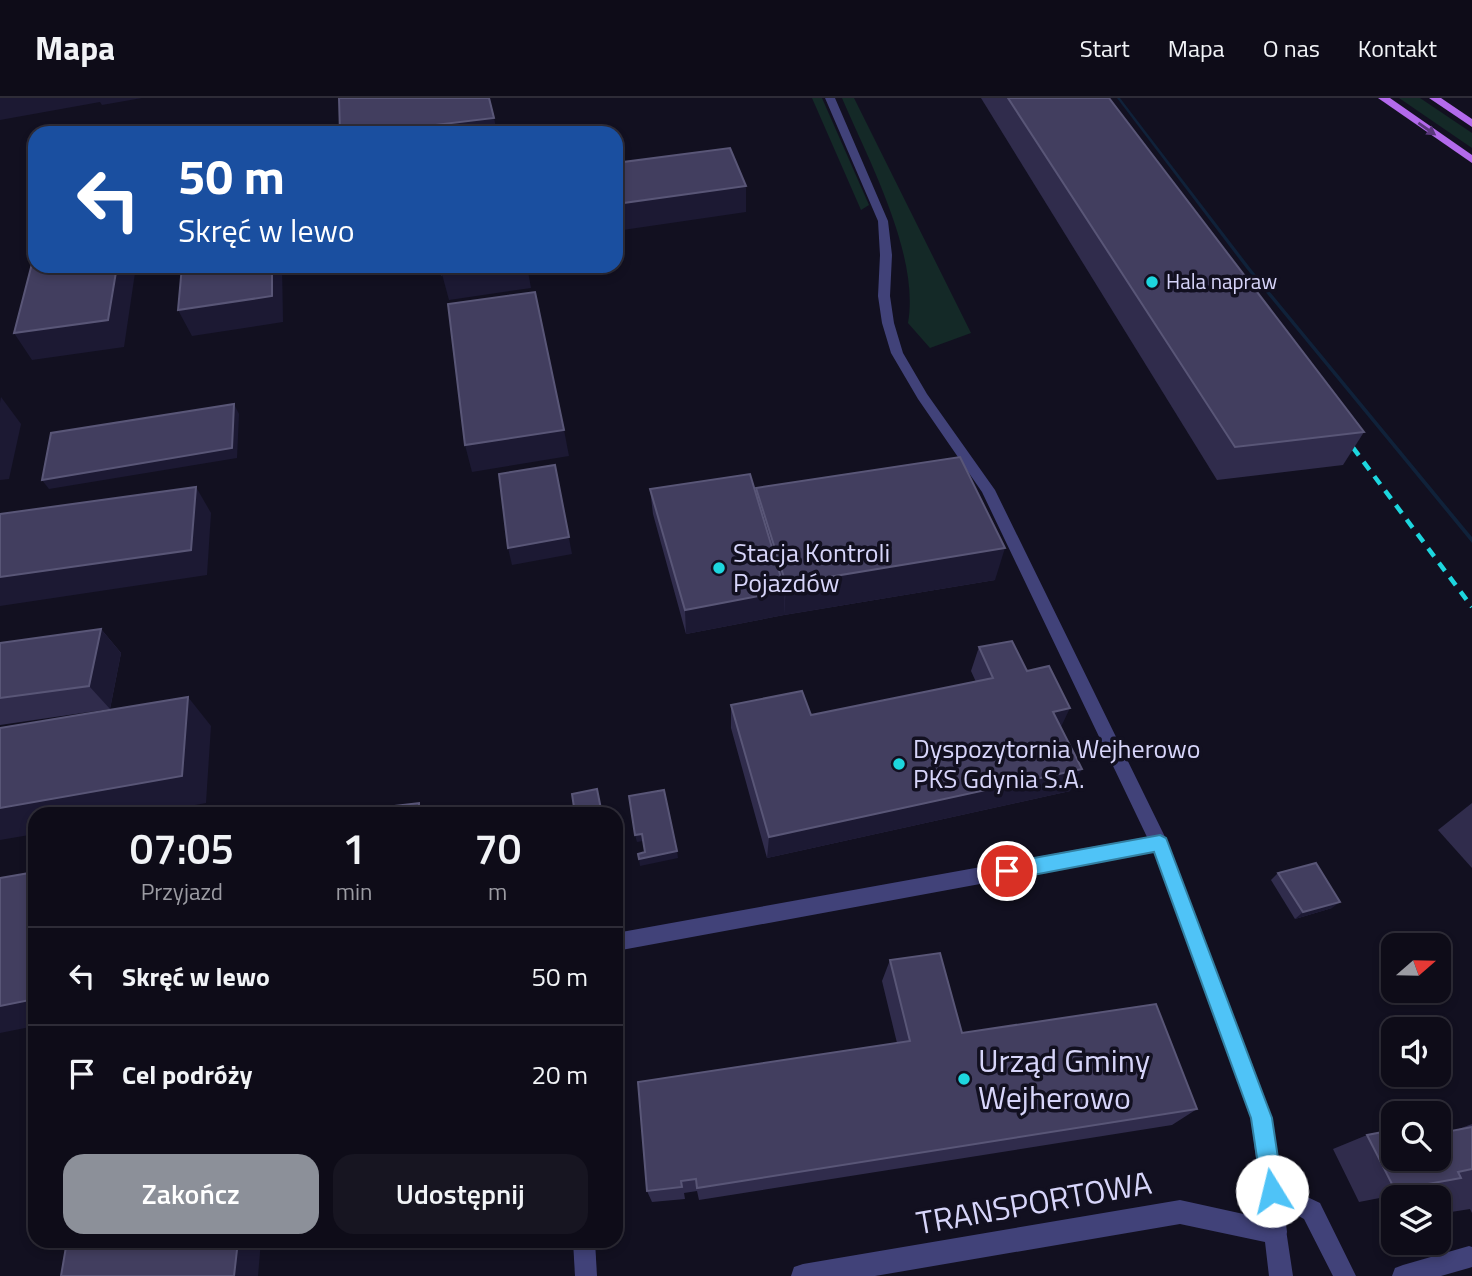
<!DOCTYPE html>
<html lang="pl">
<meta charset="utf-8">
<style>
:root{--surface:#0e0c18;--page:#171521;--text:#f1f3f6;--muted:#9b9ba2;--line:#2e2c37;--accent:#8c9099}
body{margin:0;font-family:"Titillium Web",sans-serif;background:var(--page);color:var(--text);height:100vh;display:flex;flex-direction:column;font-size:26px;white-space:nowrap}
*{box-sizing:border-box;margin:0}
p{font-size:23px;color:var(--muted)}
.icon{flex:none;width:38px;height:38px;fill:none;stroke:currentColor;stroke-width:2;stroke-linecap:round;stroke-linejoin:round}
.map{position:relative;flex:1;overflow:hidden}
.panel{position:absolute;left:28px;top:709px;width:595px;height:441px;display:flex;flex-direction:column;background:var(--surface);border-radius:21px;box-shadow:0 4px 10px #0003,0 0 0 2px var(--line)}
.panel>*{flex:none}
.banner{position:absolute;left:28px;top:28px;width:595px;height:147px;border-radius:21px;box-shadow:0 4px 10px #0003,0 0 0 2px var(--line);background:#1a4fa0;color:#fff;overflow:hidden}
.needle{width:46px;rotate:70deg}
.controls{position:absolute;left:1381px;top:835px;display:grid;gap:14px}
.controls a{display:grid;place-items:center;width:70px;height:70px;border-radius:14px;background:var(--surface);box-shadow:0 4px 10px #0003,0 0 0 2px var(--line);font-size:35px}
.pin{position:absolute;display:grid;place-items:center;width:60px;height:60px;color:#fff;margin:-30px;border:4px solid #fff;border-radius:50%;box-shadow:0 2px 7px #0007}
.me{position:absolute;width:77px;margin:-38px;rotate:351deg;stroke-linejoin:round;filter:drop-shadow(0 0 5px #0008)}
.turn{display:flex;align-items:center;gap:24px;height:147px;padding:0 35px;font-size:32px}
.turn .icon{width:91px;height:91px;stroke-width:2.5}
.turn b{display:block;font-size:49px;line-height:60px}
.eta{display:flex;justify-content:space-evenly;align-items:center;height:119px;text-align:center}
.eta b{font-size:42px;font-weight:600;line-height:49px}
.cta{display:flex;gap:14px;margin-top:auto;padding:14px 35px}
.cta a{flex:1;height:80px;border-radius:21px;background:var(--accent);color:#fff;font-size:28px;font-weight:600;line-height:80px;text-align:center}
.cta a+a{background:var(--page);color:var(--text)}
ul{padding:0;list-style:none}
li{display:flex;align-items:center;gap:21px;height:98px;padding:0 35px;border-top:2px solid var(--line)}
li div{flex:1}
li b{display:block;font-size:26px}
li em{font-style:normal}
header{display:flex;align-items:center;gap:42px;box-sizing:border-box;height:98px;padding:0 35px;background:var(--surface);border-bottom:2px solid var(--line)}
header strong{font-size:33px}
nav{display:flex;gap:38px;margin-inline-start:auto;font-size:24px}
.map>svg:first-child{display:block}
.green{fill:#142927}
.water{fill:#10223a}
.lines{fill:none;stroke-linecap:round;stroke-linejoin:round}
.service{fill:#414279;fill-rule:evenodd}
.minor{fill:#414279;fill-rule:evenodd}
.primary{fill:#b36aec;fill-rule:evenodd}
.rail{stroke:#1dd6de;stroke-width:4.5;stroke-dasharray:10 8;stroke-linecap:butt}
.wall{fill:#302c4c}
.shaded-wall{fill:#1c1933}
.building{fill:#423e5f;stroke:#595677;stroke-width:2}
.oneway{fill:#5a387c}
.route{fill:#4fc3f7;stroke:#337fa1;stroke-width:2}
.poi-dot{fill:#1dd6de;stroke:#121020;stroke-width:2.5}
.labels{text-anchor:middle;stroke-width:7;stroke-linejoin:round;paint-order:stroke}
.far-poi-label{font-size:21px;fill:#d7d5fa;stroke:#121020;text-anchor:start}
.poi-label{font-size:26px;fill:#d7d5fa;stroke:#121020;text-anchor:start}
.near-poi-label{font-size:32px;fill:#d7d5fa;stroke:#121020;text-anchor:start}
.near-street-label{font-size:32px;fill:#d7d5fa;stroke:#121020}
</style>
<header>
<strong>Mapa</strong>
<nav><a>Start</a><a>Mapa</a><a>O nas</a><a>Kontakt</a></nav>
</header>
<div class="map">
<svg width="1472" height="1178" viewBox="0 0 1472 1178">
<rect width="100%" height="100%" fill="#121020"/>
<g class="green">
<path d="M812,0H822L869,107L861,112Z"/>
<path d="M842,0H854L971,235L930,250L908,225C920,157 868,61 842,0Z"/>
<path d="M1399,0H1420L1472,35V50Z"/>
</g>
<path class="water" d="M1117,0H1120L1251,171L1472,439V445L1246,170Z"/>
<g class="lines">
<g class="service">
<path d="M825,0H835L888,123L892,157L890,198L894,225L903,255L927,296L995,392L1168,745L1271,1020L1280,1086L1320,1105L1356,1178H1333L1304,1121L1284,1110L1287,1134L1284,1142L1276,1145L1268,1142L1265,1134L1251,1020L1154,754L616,853V835L1147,739L982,394L918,301L891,255L882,225L878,198L880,157L878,123Z"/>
<path d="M573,1143H595L597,1178H575Z"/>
<path d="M1469,1148L1472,1149V1169L1469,1170L1441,1178H1392L1395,1170L1403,1167Z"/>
</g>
<path class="minor" d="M1180,1102L1285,1125L1293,1178H1269L1265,1144L1180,1126L875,1178H791L794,1169L803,1166Z"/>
<g class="primary">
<path d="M1378,0H1390L1472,57V65Z"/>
<path d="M1429,0H1441L1472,21V29Z"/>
</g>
<path class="rail" d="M1342,335L1472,509"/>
</g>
<g class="wall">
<path d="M981,0H1109L1364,334L1343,367L1217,382Z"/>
<path d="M756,390L995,482L784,517L686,536L653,416L650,391L756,396Z"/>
<path d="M101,531L121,555L110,611L0,627V545Z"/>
<path d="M979,549L1027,573L1061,630L1070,693L767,760L731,630V607L811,617L976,584L971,573Z"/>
<path d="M1472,705V770L1438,732Z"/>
<path d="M1278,775L1332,810L1295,821L1271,782Z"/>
<path d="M890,862L962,935L1197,1011L1172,1027L699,1102L697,1093L684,1095L685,1101L652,1104L647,1093L897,945L882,883Z"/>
<path d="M1472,1026V1115L1470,1111L1451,1114L1436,1088L1421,1092L1359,1104L1333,1051L1367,1037L1446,1034L1456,1032Z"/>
</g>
<g class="shaded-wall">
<path d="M0,0H142L102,7L100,4L0,22Z"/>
<path d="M494,20L497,35H368Z"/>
<path d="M746,88V114L616,133V106Z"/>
<path d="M117,168H136L124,249L32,262L14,235Z"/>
<path d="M272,168H282L283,224L192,238L178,212Z"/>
<path d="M495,168H527L531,190L449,202L442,176Z"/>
<path d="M1,299L21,326L9,381L0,382V305Z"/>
<path d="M234,306L239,316L237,360L49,391L42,382Z"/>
<path d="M564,332L569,358L472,374L465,347Z"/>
<path d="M555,367L572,456L512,467L508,450Z"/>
<path d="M196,389L211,415L207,477L0,508V479Z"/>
<path d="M1005,450L995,482L784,517L786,486Z"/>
<path d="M785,493L784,517L686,536L685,512Z"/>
<path d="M101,531L121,555L110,611L89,588Z"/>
<path d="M188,599L211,628L206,705L147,716H35V736L0,742V710Z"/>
<path d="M1070,610L1059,633L1053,614Z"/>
<path d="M1082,671L1070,693L767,760L769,739Z"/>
<path d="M419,705L425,716H419Z"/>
<path d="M642,736L643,743L637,744L635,737Z"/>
<path d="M677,753L678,760L640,768L639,761Z"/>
<path d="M1340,804L1332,810L1295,821L1303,814Z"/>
<path d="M35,901V928L0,935V908Z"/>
<path d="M238,1143H261L258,1178H234Z"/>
</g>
<g class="building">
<path d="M339,0H489L494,20L368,35H340Z"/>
<path d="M1008,0H1109L1364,334L1235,349Z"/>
<path d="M730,50L746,88L616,106V65Z"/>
<path d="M35,154V168H117L108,222L14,235Z"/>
<path d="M182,168H272V198L178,212Z"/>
<path d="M441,168H495L442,176Z"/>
<path d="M535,194L564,332L465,347L448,206Z"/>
<path d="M234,306L232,350L42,382L51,335Z"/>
<path d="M960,359L1005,450L786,486L756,390Z"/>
<path d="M555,367L569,439L508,450L499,376Z"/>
<path d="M750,376L785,493L685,512L650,391Z"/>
<path d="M196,389L191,452L0,479V416Z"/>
<path d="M101,531L89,588L0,600V545Z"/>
<path d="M1012,543L1027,573L1049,568L1070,610L1053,614L1082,671L769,739L731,607L802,593L811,617L993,580L979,549Z"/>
<path d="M188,599L182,678L0,710V630Z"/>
<path d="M597,691L602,716H575L572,696Z"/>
<path d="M664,692L677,753L639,761L638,756L645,754L642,736L635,737L629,698Z"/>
<path d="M419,705V716H325Z"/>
<path d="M1316,765L1340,804L1303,814L1278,775Z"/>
<path d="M35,774V901L0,908V780Z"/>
<path d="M940,855L962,935L1156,906L1197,1011L697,1090L696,1081L681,1083L682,1089L647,1093L638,984L910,943L890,862Z"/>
<path d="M1438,1023H1440L1446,1034L1472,1029V1071L1458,1074L1461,1080L1395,1092L1367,1037L1393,1032V1060H1438Z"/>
<path d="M67,1143H238L234,1178H61Z"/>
</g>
<defs><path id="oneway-solid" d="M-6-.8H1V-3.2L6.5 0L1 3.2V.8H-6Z" transform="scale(1.75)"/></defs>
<use class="oneway" href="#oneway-solid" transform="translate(1427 31) rotate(35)"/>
<path class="route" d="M1160,737L1166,740L1168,745L1272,1020L1283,1093L1280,1100L1272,1104L1265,1100L1262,1093L1251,1020L1154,754L1007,782L1000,779L998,773L1000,767L1007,765Z"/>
<g class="poi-dot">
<circle cx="1152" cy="184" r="7"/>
<circle cx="719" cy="470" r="7"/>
<circle cx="899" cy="666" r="7"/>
<circle cx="964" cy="981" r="7"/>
</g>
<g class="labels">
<g class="far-poi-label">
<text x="1166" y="191">Hala napraw</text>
</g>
<g class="poi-label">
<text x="733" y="464">Stacja Kontroli<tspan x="733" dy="30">Pojazdów</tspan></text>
<text x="913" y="660">Dyspozytornia Wejherowo<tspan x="913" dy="30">PKS Gdynia S.A.</tspan></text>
</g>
<g class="near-poi-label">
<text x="978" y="974">Urząd Gminy<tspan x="978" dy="37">Wejherowo</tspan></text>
</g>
<g class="near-street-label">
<text transform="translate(1034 1105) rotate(-10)" y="11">TRANSPORTOWA</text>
</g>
</g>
</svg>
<div class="controls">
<a><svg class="needle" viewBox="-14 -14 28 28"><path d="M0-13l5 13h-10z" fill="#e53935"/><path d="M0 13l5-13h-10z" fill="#9b9ba2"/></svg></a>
<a><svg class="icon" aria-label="sound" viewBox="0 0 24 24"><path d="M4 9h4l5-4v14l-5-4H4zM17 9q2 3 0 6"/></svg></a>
<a><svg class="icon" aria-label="search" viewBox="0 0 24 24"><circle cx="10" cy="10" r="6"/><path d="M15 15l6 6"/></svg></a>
<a><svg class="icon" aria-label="layers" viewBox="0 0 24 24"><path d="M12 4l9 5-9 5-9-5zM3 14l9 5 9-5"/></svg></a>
</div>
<div class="pin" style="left:1007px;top:773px;background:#d93025"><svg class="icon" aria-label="arrive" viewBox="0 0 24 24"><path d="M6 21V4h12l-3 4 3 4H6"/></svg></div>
<svg class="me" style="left:1272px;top:1093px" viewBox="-20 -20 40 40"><circle r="19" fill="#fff"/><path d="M0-13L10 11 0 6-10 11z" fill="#4fc3f7"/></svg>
<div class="banner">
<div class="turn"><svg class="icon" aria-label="left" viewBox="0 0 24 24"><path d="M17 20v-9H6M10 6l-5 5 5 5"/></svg><div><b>50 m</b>Skręć w lewo</div></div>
</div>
<section class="panel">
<div class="eta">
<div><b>07:05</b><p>Przyjazd</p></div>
<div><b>1</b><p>min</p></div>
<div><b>70</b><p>m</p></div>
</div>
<ul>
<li><svg class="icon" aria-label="left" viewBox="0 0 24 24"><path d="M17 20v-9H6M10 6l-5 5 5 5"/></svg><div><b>Skręć w lewo</b></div><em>50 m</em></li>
<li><svg class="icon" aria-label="arrive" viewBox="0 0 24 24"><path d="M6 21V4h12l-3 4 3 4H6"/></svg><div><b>Cel podróży</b></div><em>20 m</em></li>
</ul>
<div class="cta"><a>Zakończ</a><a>Udostępnij</a></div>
</section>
</div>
